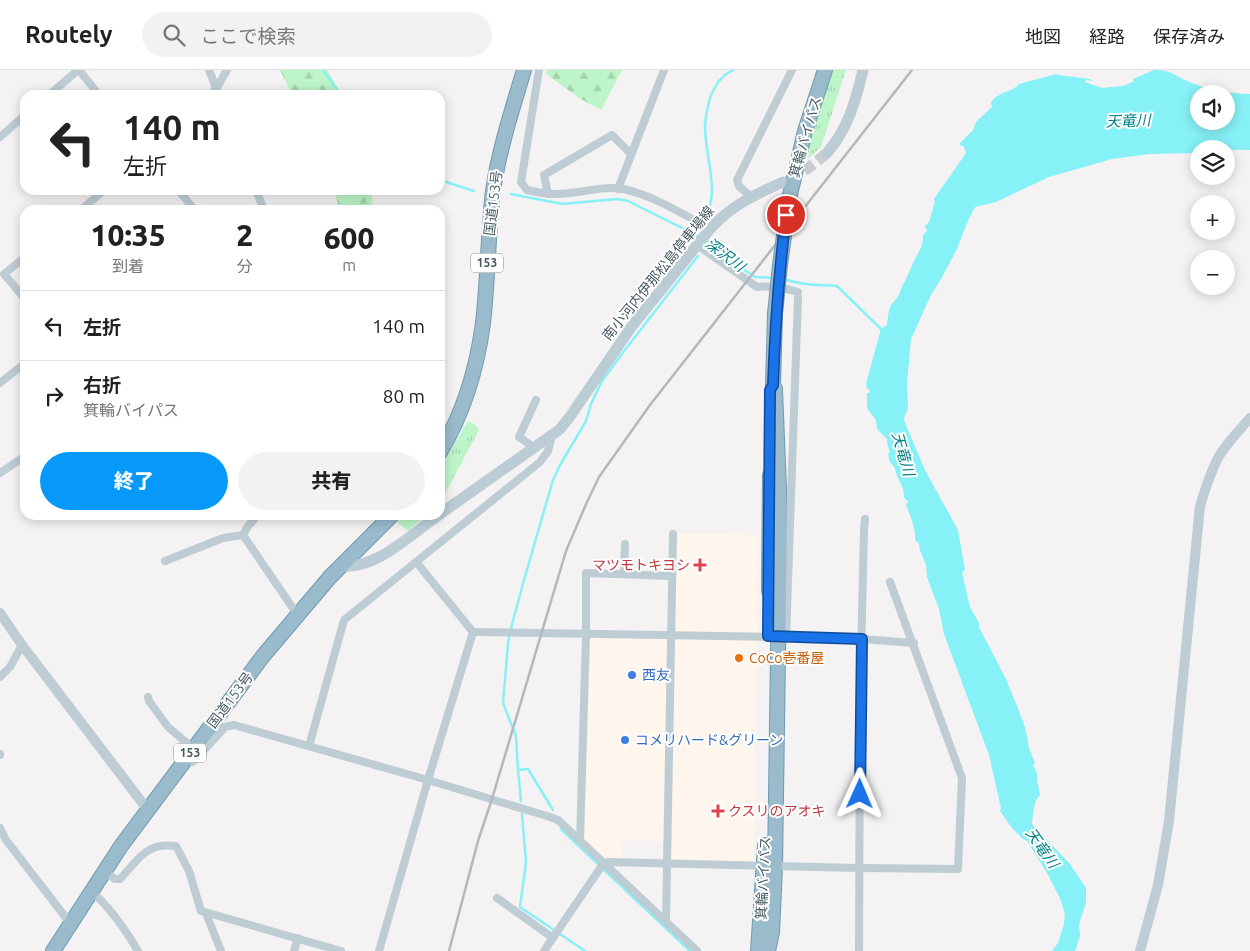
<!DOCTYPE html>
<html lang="ja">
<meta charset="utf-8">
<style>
:root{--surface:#fff;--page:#f2f2f2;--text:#222;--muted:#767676;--line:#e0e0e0;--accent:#0699fa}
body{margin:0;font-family:Ubuntu,"Noto Sans JP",sans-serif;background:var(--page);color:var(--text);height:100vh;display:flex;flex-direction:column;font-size:19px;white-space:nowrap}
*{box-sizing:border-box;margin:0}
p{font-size:16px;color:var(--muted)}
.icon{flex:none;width:28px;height:28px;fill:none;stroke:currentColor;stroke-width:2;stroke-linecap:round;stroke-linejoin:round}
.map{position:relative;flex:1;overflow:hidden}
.side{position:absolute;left:20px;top:135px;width:425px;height:315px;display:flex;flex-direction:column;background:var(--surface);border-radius:15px;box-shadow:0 2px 12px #0003}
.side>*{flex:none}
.guide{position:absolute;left:20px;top:20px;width:425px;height:105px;border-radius:15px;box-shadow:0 2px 12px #0003;background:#fff;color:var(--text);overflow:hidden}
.buttons{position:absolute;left:1190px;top:15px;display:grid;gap:10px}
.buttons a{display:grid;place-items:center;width:45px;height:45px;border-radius:50%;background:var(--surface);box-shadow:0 2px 12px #0003;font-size:25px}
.pin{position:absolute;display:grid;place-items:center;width:42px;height:42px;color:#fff;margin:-21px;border:2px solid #fff;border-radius:50%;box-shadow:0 1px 5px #0007}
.me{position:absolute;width:55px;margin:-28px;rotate:1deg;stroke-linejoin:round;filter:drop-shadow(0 0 4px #0008)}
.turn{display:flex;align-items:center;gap:18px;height:105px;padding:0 20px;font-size:22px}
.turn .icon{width:65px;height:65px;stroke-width:2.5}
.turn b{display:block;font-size:35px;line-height:42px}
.eta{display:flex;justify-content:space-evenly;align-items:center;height:85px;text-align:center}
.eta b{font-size:30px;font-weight:800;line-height:35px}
.primary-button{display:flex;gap:10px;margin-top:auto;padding:10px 20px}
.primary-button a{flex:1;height:58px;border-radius:30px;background:var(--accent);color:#fff;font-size:20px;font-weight:800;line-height:58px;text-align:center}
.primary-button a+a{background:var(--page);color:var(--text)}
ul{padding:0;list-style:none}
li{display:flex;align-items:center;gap:15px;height:70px;padding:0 20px;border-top:1px solid var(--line)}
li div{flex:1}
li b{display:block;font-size:19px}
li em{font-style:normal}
header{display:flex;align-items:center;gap:30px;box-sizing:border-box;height:70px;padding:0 25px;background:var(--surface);border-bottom:1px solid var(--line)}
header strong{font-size:24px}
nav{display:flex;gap:28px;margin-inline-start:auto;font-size:18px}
.search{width:350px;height:45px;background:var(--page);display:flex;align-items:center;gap:12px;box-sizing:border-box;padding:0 18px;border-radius:28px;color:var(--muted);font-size:19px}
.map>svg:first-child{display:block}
.commercial{fill:#fef6ec}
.grass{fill:url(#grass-tufts)}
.forest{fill:url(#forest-firs)}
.water{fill:#86f1f6;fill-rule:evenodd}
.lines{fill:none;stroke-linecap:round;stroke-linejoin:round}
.stream{stroke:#86f1f6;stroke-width:2.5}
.secondary-tunnel{stroke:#c9ccce;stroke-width:11;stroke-dasharray:11 5.5;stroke-linecap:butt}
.trunk-casing{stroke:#709ab1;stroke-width:16}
.minor{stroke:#beccd3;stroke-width:8}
.tertiary{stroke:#beccd3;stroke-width:10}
.secondary{stroke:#bcccd5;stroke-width:11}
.trunk{stroke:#9abbcc;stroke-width:14}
.rail{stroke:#b3b8bd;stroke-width:2.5}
.trunk-bridge-casing{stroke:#709ab1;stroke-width:16;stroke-linecap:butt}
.trunk-bridge{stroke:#9abbcc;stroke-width:14}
.route-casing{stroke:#114b97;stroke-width:12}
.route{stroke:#1a73e8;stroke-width:9}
.health-dot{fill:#e0444e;stroke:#fff;stroke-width:2}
.food-dot{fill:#e8710a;stroke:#fff;stroke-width:2}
.shop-dot{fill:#3f7fe0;stroke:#fff;stroke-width:2}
.labels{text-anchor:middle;stroke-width:4;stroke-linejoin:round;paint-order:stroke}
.shield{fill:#fff;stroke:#7e8c91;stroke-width:1}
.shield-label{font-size:12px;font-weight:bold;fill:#475a62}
.street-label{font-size:14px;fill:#475a62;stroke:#fff}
.health-label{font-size:14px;fill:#be3a42;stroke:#fff;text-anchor:end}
.food-label{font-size:14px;fill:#c56008;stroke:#fff;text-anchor:start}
.shop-label{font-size:14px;fill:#366cbe;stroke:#fff;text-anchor:start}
.water-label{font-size:15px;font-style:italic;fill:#058389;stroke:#fff}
</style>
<header>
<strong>Routely</strong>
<div class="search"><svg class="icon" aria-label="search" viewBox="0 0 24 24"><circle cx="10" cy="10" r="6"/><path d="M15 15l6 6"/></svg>ここで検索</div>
<nav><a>地図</a><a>経路</a><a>保存済み</a></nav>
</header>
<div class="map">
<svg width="1250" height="881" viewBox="0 0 1250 881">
<defs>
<pattern id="grass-tufts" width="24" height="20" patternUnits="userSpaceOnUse" patternTransform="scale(1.25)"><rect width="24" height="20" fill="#bdf5c9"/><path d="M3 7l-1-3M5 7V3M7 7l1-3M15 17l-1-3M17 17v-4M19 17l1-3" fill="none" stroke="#a4d4af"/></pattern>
<pattern id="forest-firs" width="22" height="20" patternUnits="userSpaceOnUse" patternTransform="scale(1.25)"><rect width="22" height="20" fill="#bdf5c9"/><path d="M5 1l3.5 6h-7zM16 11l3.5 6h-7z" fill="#a4d4af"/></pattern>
</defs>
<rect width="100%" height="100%" fill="#f4f2f2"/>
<path class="commercial" d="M673,464L758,465L754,796L667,794V771H622V791L602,787L584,770L586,565H672Z"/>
<g class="grass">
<path d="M831,0H846L821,77L801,95Z"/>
<path d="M468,351L474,354L479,360L440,433V398Z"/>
<path d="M404,445H426L408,461L397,452Z"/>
</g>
<g class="forest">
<path d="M280,0H327L342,25H292Z"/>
<path d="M547,0H622L601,40L579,28L546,4Z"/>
<path d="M335,120H371L373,140H339Z"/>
</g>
<path class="water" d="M1154,0C1171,0 1172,4 1187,11C1205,19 1230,24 1250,24V80L1199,79V81L1195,83L1150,84L1112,89L1049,107L996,132L975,137L967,153L957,179L941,209L931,225L911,269L907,314L908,339L904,348L905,353L925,400L958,460L965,500L962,503L970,537L979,553V557L1006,609L1017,636L1025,657L1029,678L1035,693L1033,695L1037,703V710L1040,725C1033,731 1033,745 1032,754L1070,794L1086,818V833L1079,854L1080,866L1075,881H1052L1058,873L1064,854L1065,844L1060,828L1046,801L1027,771L1022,768L1012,758L1000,741L1001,738L989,685L944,564L939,539L927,507L926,495L920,480L919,474L915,470C916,456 910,447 906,434L909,432L904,428C905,415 896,409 895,398L890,392L888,384L890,382L888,377L887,369L877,359L876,350L867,338V323H870L869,319H867L866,314L881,259L887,255C888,248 888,241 891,235C894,231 899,227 900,222C903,213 908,206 911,198C915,186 924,178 923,165L927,161L925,156L929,152L935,132L934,129L966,83L964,77L960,75V73L973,60L976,52L992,37L991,33C996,22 1013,22 1019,14L1057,4L1059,5L1090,9L1093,11L1086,10L1085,12L1102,18L1123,16L1133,12V9ZM1199,24H1226V51H1199Z"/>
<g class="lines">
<g class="stream">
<path d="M323,0L341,25"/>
<path d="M440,110L474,121"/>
<path d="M511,124L562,134L617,129L628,131L700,167"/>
<path d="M702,151C723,129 704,84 705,55C706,45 708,34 711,25C717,13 721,6 733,0"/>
<path d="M705,169L708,171L723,186L755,207L774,208"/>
<path d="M784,209C801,215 819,215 837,216L882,260"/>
<path d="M518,700L521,731"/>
<path d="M553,740L528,699L518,700L516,666L503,633L508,573L511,558L524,510L553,410L560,395L586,351L591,334L602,311L624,281L698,186"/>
<path d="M522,744L526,792L520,837L585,881"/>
<path d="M561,759L690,881"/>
</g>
<path class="secondary-tunnel" d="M790,109L807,99L827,83"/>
<g class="trunk-casing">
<g id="trunk">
<path d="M789,129L805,61L825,0"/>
<path d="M440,382C463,344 477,298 483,253C488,209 488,165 493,121C499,80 512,40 524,0"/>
<path d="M769,521L770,405"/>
<path d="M53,881L121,776L263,586L330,507L392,445"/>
<path d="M758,881L765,775"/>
<path d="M768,881L772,862L775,797L780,444L775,319L773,315L775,244"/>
</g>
</g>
<g class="minor">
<path d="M79,0L99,25"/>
<path d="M209,0L219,25"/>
<path d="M539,0L521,112L527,120C536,122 545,124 554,124C577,125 600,115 623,119C650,124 685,145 710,159"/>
<path d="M49,25L78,0"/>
<path d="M210,25L216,19L227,0"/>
<path d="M0,67L25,45"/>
<path d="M618,119L664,0"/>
<path d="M178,120L195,140"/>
<path d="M256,120L264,140"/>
<path d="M548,124L544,105L612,65L631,84"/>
<path d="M750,126L739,116L737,110L792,0"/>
<path d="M81,140L104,120"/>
<path d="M697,175L757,217C772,215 784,218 798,222"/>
<path d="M25,187L4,204L25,229"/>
<path d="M0,313L25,293"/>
<path d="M535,378L519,367L536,330"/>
<path d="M0,403L25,386"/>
<path d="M258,445L248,456L243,465L292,537L299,543"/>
<path d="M165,491L223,468L243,465"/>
<path d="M624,504L625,474"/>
<path d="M473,562L777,567L786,568L862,569L914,573"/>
<path d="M786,568L798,228"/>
<path d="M0,607L10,597L22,575"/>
<path d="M148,627L149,631L168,657L193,678"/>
<path d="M309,676L344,550L540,392L548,381L552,365"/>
<path d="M0,684V685"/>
<path d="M186,688L192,692L195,690L225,657L234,655L428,710L547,746L558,750L697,881"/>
<path d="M0,758L6,770L70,853"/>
<path d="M580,771L586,565V503L672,506"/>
<path d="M104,801L115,809H120C139,789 146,772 176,776L189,801L201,841L341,881"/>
<path d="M91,821C111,838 125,859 138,881"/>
<path d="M497,828L553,868"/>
<path d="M206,843L221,881"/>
<path d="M666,851L673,464"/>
<path d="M294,881L298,868"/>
<path d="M379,881L428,710L473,562L417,493"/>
<path d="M544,881L603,794L608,792L859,798L958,799L962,708L890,512"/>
<path d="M859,881L860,630L864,459L865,449"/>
</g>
<g class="tertiary">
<path d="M0,543L22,575L144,735L148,738"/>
<path d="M1140,881L1158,815L1169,751L1200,436C1205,420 1210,403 1218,388C1226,373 1239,361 1250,348"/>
</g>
<g class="secondary">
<path d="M827,83C848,59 856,30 863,0"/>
<path d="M440,444L559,360L569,348L632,256L710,159C732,135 754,125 783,112"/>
<path d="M341,496C376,500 411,464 439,445"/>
</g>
<use href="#trunk" class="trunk"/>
<path class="rail" d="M449,881L478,771L492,729L566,481L587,432L599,407L650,335L912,0"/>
<g class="trunk-bridge-casing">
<path id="trunk-bridge" d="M775,244L780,195L789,129"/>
</g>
<use href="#trunk-bridge" class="trunk-bridge"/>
</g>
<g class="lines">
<g class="route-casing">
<path id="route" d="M786,145C779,202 775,258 773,315L770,320L768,566L862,569L860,724"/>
</g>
<use href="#route" class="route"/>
</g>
<g class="health-dot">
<path d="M697.5 487.5h5v5h5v5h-5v5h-5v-5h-5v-5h5z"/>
<path d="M715.5 733.5h5v5h5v5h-5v5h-5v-5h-5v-5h5z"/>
</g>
<circle class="food-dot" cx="739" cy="588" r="5"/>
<g class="shop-dot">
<circle cx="632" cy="605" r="5"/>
<circle cx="625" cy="670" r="5"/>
</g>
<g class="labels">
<g class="shield">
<rect x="471" y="183.5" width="32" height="19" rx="4"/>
<rect x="174" y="673.5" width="32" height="19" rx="4"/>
</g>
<g class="shield-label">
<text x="487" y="197">153</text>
<text x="190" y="687">153</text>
</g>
<g class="street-label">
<text transform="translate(805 67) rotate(-74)" y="5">箕輪バイパス</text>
<text transform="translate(493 133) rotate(-83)" y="5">国道153号</text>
<text transform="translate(658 203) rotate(-51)" y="5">南小河内伊那松島停車場線</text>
<text transform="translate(230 630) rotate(-53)" y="5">国道153号</text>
<text transform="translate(763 808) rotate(-87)" y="5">箕輪バイパス</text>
</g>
<g class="health-label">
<text x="690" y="500">マツモトキヨシ</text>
<text x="728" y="746" text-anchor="start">クスリのアオキ</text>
</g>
<g class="food-label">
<text x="749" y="593">CoCo壱番屋</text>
</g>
<g class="shop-label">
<text x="642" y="610">西友</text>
<text x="635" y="675">コメリハード&amp;グリーン</text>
</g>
<g class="water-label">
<text transform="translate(1128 51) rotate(-2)" y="5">天竜川</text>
<text transform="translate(725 185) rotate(37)" y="5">深沢川</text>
<text transform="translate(903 384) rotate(74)" y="5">天竜川</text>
<text transform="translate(1042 778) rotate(55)" y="5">天竜川</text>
</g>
</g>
</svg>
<div class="buttons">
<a><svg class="icon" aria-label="sound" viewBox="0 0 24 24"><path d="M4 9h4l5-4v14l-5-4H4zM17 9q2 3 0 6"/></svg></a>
<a><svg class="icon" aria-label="layers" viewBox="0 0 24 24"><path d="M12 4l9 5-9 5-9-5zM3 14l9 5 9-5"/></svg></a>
<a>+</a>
<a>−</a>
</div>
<div class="pin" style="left:786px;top:145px;background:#d93025"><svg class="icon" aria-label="arrive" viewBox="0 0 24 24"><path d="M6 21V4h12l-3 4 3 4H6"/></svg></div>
<svg class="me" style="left:860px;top:724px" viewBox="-20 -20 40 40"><path d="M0-17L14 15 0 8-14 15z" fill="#1a73e8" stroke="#fff" stroke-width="4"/></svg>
<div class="guide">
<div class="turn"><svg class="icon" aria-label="left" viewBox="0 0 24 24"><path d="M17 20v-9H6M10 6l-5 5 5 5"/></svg><div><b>140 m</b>左折</div></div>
</div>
<section class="side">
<div class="eta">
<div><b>10:35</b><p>到着</p></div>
<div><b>2</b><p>分</p></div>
<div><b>600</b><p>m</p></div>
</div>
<ul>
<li><svg class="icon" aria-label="left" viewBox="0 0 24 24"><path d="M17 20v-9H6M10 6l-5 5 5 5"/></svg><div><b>左折</b></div><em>140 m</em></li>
<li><svg class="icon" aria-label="right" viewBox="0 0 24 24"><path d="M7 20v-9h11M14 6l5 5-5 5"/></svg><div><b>右折</b><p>箕輪バイパス</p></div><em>80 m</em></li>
</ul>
<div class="primary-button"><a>終了</a><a>共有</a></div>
</section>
</div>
